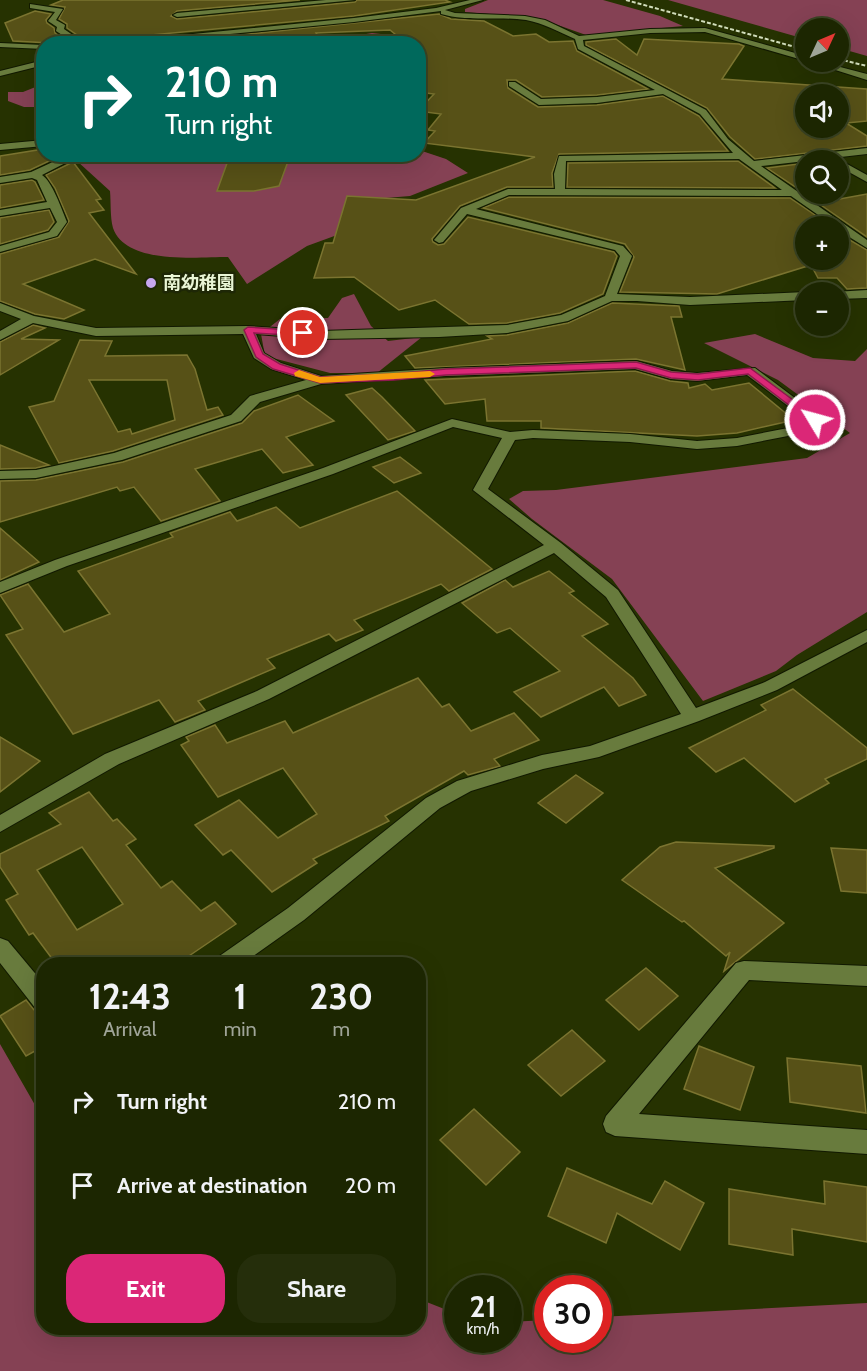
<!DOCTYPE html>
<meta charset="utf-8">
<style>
:root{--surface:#1c2601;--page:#252e0b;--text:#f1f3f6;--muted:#a0a599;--line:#3a4323;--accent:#db2777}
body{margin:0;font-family:Cabin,"Noto Sans JP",sans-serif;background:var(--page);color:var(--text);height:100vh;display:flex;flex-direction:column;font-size:22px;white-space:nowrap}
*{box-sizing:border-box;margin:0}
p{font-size:20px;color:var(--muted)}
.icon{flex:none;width:33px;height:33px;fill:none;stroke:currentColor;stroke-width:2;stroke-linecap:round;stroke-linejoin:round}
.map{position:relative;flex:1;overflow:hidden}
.sheet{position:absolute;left:36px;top:957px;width:390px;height:378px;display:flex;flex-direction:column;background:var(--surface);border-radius:24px;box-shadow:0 6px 24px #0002,0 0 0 2px var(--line)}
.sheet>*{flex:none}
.banner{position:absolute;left:36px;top:36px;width:390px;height:126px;border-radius:24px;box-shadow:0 6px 24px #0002,0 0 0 2px var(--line);background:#00695c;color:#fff;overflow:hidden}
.needle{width:39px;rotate:46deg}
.buttons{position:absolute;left:795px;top:18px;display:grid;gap:12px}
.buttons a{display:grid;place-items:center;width:54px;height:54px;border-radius:50%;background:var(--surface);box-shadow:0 6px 24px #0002,0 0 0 2px var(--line);font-size:30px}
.speed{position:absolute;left:444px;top:1275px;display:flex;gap:12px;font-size:30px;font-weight:700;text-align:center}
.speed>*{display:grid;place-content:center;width:78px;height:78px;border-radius:50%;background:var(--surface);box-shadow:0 6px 24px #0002,0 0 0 2px var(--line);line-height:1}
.speed small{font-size:15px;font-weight:400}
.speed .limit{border:9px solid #d22;background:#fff;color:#111}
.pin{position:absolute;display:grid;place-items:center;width:51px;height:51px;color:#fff;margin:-26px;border:3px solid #fff;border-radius:50%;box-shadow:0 2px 6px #0007}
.me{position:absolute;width:66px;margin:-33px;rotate:307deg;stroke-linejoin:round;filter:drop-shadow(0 0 4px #0008)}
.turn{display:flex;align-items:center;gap:21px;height:126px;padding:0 30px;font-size:27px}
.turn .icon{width:78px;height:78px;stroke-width:2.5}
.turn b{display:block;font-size:42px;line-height:51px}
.eta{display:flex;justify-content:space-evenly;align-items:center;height:102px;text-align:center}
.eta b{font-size:36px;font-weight:700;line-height:42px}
.cta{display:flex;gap:12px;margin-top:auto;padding:12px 30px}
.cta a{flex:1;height:69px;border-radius:24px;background:var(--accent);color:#fff;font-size:24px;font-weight:700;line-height:69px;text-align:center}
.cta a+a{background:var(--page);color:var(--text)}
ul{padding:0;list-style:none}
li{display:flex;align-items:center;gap:18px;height:84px;padding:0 30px}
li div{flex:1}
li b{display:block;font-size:22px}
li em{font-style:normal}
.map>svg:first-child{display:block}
.forest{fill:#854154}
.building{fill:#575117;stroke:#7b7430;stroke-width:1.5;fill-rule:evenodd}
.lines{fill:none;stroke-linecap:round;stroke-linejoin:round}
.minor-casing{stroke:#111900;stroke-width:2}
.minor{fill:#687b3d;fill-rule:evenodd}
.rail{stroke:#d1ddbb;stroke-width:2;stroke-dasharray:4 2;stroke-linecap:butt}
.route{fill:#db2777;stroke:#8e194d;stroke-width:1.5}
.slow{fill:#f59e0b}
.poi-dot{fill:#c6a6f0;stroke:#1e2706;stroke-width:2}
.labels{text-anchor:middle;stroke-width:5;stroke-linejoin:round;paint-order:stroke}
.far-poi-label{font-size:18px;font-weight:bold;fill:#e9f5d5;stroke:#1e2706;text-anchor:start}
</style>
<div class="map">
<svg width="867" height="1371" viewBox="0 0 867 1371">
<rect width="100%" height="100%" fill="#263201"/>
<g class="forest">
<path d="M488,0H603L660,16L683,26L586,35L538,18L465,12V9Z"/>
<path d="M668,0H867V56L839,48L838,28H806L805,39Z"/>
<path d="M372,33L399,36L418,44H307Z"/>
<path d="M43,84V107H24L8,101V92H23Z"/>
<path d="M419,150L446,159L468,173L410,196L374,199L348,231L307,246L247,284L228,257C196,257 126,265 113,228C110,217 111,202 110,191L77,161L96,154H418Z"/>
<path d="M354,294L371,326L388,341L422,337L377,373H330L265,356L261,334L280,319L328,318L342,298Z"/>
<path d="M755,334L813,358L855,361L867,349V612L797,655L776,671L703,701L612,579L532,519L509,499L523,491L556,490L807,458L850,433L778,380L704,343Z"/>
<path d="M0,1044L43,1119L44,1328H418L419,1299L457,1314L458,1340H508L509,1322L547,1320L548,1340H598L599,1317L867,1303V1371H0Z"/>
</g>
<g class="building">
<path d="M63,0H300L177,11L171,16L177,19L355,2L357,0H445L450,2L354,16L86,41L67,28V24L59,19L65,7L51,5Z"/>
<path d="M35,11L51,14L46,20L47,23L54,28L55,33L71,44L13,41L5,23Z"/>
<path d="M439,14L451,19L484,21L513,36L536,34L549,42L573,41L577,51L648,89L597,95L542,97L516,80H507L508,88L538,107L597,105L663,96L699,116L728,151L559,154L552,173L553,187H507L460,206L432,239L433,242L438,245L444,244L468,217L614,252L617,256L603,294L560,313L507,323L469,324L435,300L399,310L354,277L314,278L325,243H333L347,196L416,200L535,157L424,143L435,131L428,130L441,114L418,111L434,94L418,92V44H407L390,30L316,33L320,39L288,41L290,44H183L182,41Z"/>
<path d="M616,39L637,55L644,39L739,44L744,46L722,79L867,89V121L846,123L867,136V146L755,159L730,137L707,108L586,45V42ZM806,94H838V128H806Z"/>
<path d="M44,149V154H64L30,170L0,175V156Z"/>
<path d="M230,155L290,156L279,186L254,191H217Z"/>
<path d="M738,161L775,188L567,187L568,163Z"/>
<path d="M73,162L101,199L96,200L104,210L89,213L136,274L95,259L23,284L84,310L64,319L35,314L0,301V254L59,237L69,221L55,188L46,175Z"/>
<path d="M806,163V194L767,168Z"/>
<path d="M32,180L35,182L44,200L0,208V185Z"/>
<path d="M867,194V237L818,203Z"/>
<path d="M509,197L790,198L831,226H806V260H838V233L867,250V288L847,289L837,278H818L811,265L717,294L620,292L634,257L625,244L483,208Z"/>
<path d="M49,210L54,222L48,230L0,244V218Z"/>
<path d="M612,303L679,306L682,317H671L685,370L636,359L415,368L405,356L492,339L487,336L507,335L568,323Z"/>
<path d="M33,325L45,328L21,339L59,340L0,375V342Z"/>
<path d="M80,340L112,341L105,356L187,355L195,369L207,410L218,407L223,415L113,451L59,463L29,407L54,401ZM89,380H167L175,420L132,434L130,429L118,432Z"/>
<path d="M635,371L670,381L688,383L689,388L705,384L712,390L749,383L794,420L737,433L697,436L541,428V421H487L485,399L445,404L425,380Z"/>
<path d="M372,388L382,397L415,431L388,440L346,395Z"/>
<path d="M298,395L334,421L286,437L313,465L283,473L262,449L195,469L220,501L161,521L134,487L120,491L117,487L0,522V481L36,480L123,462L242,423L254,411Z"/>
<path d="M0,445L49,465L36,468L0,469Z"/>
<path d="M400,457L421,473L394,483L373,467Z"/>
<path d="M397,491L492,569L449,591L441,584L354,620L363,630L336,641L329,634L267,659L275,668L198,701L205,710L175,722L159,700L73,734L6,635L23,629L0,595L28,584L64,632L110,614L78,571L173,537L170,533L230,512L237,521L276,507L300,528Z"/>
<path d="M0,528L39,562L0,580Z"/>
<path d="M549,571L574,591L569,593L608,624L582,636L633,678L646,695L619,706L604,687L541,717L514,692L560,671L510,628L497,633L462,603L505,580L513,587Z"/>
<path d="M418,678L442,707L449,704L471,731L514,713L539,740L494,759L500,766L468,775L464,771L385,816L389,821L313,859L317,863L272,892L231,850L223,855L195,825L239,800L278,838L317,814L283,768L218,797L181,745L189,741L186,737L215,725L227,743L285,721L293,733Z"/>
<path d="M793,689L867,748V759L825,779L829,783L795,802L744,758L716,772L689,748L766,710L761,705Z"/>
<path d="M0,737L40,761L0,792Z"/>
<path d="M576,775L603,793L566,823L538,803Z"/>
<path d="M89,792L113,821L117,819L136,839L126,845L161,888L172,881L201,911L215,902L236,924L177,964H56L33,933L29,935L6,900L18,894L0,867V854L61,824L49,813ZM82,847L123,904L77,930L37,870Z"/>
<path d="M676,842L774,846V848L715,868L784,923L724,971L730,952L726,956L684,921L682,922L622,880L660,847Z"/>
<path d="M831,848L867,850V893L841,891Z"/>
<path d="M646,968L678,996L639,1030L606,1000Z"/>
<path d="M26,1000L34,1010L44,1014V1046L26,1056L0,1016Z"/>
<path d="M572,1030L605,1061L561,1096L528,1065Z"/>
<path d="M699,1046L754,1067L740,1110L684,1089Z"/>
<path d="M787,1058L861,1066L866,1113L790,1102Z"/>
<path d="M474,1109L520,1152L486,1185L440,1140Z"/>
<path d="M567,1168L652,1204L665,1181L704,1203L680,1250L617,1213L606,1243L548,1216Z"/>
<path d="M824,1181L867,1187V1242L792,1229L793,1255L729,1244V1189L825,1204Z"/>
</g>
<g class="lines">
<g class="minor-casing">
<g id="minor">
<path d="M326,0H355L177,17L173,15L177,13Z"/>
<path d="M470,0H483L445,10L455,13L525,16L545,20L579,36L650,29L705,28L806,56V61L705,32L650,33L583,40L584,46L706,110L728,139L754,161L867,148V154L761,166L867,240V248L838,230V226H834L791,196L509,195L476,209L623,246L632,256L617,294L690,297L806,292V300L690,305L637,301H612L568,321L507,333L439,337L321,339L256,334L264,353L281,363L321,376L446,368L636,361L672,371L697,373L755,368L836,429L838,432L836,435L788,436L737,446L697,449L630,442L533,438L515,440L488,489L561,543L618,590L696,708L765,682L867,630V642L777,690L699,721L599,757L543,769L471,791L440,808L304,920L242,964H215L218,957L288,908L426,798L457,781L542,755L590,746L681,714L606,597L554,553L269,699L119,764L0,832V815L105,754L257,691L544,545L473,490L502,438L453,427L333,474L67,566L0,593V582L55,560L323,468L452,419L510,432L533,430L630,434L697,441L737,438L788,428H817L747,375L697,381L671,379L635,369L446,376L321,384L260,402L241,421L122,460L36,478L0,479V471L36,470L114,453L231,415L250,396L306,380L271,369L254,358L243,334L96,336L33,323L0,340V331L21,319L0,311V303L34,316L96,328L248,326L321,331L507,325L561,315L605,296L620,256L615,250L467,214L443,242L439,243L434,240L461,208L508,189H555L554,174L559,156L733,153L700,114L663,94L597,103L539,105L509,86V82H515L541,99L597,97L655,90L578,49L575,39C559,32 543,23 526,20C498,16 469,22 441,14V11L354,22L126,44H92L354,18L436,8ZM739,159L782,190L565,189L566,161Z"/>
<path d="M30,4L63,9L56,20L65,25L64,29L86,44H76L56,31L57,27L48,21L55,12L30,8Z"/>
<path d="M0,43L44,45V49L0,47Z"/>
<path d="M44,60V65L0,76V71Z"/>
<path d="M810,62H821L867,74V80Z"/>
<path d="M44,140V146L0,150V144Z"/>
<path d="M70,154H83L42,175C52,181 62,210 67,222L57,236L0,252V246L49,232L57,222L50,208L0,216V210L47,202L37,180L32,178L0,183V177L31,172Z"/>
<path d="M838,159L867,175V182L838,166V160H834Z"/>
<path d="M867,290V298L838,299V292H834Z"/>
<path d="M0,938L8,941L44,984V1012L36,1009L0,963Z"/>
<path d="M744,961L867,966V986L749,980L639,1114L867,1130V1154L615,1136L606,1132L603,1124L606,1116L736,963Z"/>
</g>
</g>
<use href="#minor" class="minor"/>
<g class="rail">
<path d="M626,0L806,50"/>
<path d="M838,59L867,66"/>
</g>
</g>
<path class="route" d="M248,327L306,331L308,333L303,336L254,333L263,354L280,364L320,377L394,374L446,369L636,362L671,372L698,374L750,368L820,420L811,422L748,374L698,380L671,378L636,368L446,375L394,380L320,383L273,369L256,357L244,330Z"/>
<path class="slow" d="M299,370L320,377L430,371L435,374L430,377L320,383L295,376L294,373Z"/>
<circle class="poi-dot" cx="151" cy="283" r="6"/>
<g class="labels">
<g class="far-poi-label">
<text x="163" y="289">南幼稚園</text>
</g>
</g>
</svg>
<div class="buttons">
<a><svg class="needle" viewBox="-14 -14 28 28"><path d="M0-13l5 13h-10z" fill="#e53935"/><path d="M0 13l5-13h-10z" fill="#a0a599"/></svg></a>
<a><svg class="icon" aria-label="sound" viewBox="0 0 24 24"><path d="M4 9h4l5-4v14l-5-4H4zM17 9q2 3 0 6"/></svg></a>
<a><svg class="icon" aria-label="search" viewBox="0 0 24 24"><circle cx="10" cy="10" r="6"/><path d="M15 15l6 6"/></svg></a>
<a>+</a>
<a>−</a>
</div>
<div class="speed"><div>21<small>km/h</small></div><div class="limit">30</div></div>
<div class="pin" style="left:303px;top:333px;background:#d93025"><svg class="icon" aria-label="arrive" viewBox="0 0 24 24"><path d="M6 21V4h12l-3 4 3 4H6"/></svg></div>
<svg class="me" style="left:815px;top:420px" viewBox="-20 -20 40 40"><circle r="17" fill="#db2777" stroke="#fff" stroke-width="3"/><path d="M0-11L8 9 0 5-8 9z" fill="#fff"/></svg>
<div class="banner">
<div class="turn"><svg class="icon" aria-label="right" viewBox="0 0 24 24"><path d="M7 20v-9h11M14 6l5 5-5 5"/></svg><div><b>210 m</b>Turn right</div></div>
</div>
<section class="sheet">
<div class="eta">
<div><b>12:43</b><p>Arrival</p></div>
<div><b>1</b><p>min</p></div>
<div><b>230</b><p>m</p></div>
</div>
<ul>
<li><svg class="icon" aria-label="right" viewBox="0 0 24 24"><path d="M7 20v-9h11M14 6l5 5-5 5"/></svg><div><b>Turn right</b></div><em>210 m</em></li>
<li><svg class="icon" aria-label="arrive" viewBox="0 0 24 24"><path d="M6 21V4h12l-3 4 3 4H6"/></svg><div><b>Arrive at destination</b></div><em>20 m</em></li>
</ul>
<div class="cta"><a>Exit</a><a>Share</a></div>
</section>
</div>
